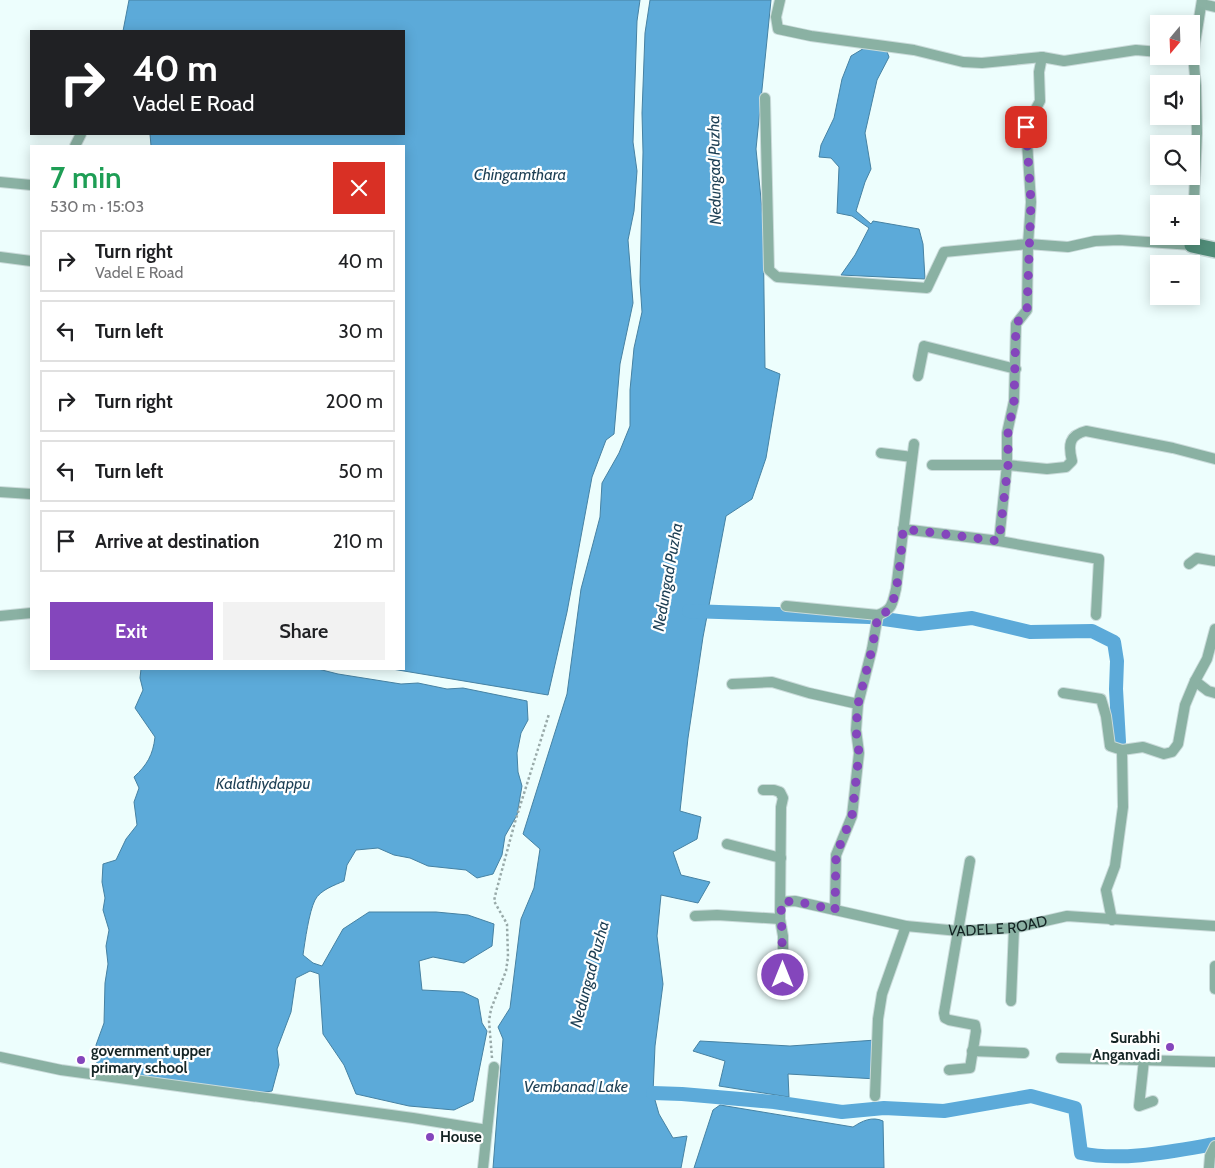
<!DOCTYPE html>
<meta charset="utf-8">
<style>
:root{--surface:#fff;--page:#f2f2f2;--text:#202124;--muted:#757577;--line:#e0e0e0;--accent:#8446bc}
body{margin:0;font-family:Cabin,sans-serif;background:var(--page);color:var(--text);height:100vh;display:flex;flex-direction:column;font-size:19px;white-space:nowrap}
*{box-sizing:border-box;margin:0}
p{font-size:16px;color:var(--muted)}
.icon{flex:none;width:28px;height:28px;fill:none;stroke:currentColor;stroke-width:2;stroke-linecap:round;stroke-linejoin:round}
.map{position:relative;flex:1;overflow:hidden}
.drawer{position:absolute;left:30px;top:145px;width:375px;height:525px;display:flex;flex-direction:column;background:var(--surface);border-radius:0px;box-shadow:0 2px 12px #0003}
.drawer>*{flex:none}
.banner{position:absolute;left:30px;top:30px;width:375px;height:105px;border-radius:0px;box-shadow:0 2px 12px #0003;background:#202124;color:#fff;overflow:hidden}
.needle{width:32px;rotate:199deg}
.tools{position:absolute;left:1150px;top:15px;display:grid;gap:10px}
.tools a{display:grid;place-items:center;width:50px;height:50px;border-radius:0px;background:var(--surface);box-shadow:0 2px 12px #0003;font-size:25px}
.pin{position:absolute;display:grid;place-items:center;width:42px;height:42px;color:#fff;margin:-21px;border-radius:10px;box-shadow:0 2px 8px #0006}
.me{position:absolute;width:55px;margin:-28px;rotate:0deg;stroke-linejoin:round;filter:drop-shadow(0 0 4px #0008)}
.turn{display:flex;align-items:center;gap:18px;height:105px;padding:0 20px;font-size:22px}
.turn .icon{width:65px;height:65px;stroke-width:2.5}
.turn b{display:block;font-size:35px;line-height:42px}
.round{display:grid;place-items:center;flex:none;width:52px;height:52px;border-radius:0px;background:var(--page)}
.headline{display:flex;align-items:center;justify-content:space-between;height:85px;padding:0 20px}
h1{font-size:30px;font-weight:600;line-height:38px;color:#1e9e55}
.button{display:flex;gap:10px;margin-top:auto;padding:10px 20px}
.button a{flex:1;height:58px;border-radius:0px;background:var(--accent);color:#fff;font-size:20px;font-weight:600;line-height:58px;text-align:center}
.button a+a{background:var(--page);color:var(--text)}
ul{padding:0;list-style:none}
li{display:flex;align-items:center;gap:15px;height:62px;margin:0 10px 8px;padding:0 10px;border:2px solid var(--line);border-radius:0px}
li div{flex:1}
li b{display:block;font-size:19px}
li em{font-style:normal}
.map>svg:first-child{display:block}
.water{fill:#5caad9;stroke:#4682a3}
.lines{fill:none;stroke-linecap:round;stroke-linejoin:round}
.canal{stroke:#5caad9;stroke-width:14}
.street-casing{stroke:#cadbda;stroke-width:12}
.secondary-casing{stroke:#cadbda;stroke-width:18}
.path{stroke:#99aaa9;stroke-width:2.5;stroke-dasharray:2.5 2.5;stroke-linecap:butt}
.street{stroke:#8ab1a3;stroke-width:10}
.secondary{stroke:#518d79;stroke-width:15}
.route{stroke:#8446bc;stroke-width:9;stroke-dasharray:0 16.2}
.poi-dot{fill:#8446bc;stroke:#fff;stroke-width:2}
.labels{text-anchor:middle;stroke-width:4.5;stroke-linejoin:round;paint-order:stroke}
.street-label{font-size:15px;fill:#142424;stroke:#fff}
.poi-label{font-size:15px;font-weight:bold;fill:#142424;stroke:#fff;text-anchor:start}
.water-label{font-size:16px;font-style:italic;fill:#1d3f54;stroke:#fff}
</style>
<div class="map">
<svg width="1215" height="1168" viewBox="0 0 1215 1168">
<rect width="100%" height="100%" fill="#edfefd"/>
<g class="water">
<path d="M129,0H640L637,21L633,142L637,171L634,211L628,240L633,303L620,364L614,434L606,440L592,477L567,612L548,695L392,669H404V146H151L150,134H404V31H123Z"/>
<path d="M650,0H771L756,149L763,219L765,368L780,374L766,458L752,499L726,516L703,637L688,738L680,811L701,817L697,839L673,852L681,875L710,882L698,903L661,895L657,936L663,984L655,1046L653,1093L659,1114L673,1138L687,1136L681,1168H493L503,1039L498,1027L510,1008L521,919L534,888L540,849L523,834L567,694L581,589L600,517L602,483L619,453L630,426V390L634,348L642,312L640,282L643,152L642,113L645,33Z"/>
<path d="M866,47L886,49L889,57L877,80L865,133L871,169L865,182L856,211L871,224L873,221L919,229L923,244L925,279L841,275L855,255L869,228L852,216L837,213L839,167L831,158L819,157L821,145L834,118L842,79L851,56Z"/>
<path d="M141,669H318L338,674L401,684L418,683L447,689L463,688L527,701L528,720L521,733L517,753L518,772L522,786L517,815L505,836L502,855L493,874L477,878L466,870L428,866L410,858L394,855L378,848L356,850L347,865L344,881C335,885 320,890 315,900C309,912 305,941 303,955L313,963L322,966L343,929L369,912H436L468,915L494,924L492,946L464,963L433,957L419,961L422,990L463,992L478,999L482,1023L487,1031L473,1101L454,1110L409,1106L356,1094L344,1065L323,1034L319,974L310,971L296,978L291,1012L277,1049L279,1065L272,1091L247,1095L115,1075L97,1065L96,1045L104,1023L105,983L108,964L106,946L109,930L103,910L105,898L102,882L103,864L116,860L126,839L137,825L134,802L139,788L134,777C147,765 153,755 155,737L135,708L143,690L140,678Z"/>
<path d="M876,1040L877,1079L788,1074L789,1097L719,1086L725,1061L693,1051L700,1041L790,1046Z"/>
<path d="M720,1105L853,1127C862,1121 872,1116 883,1121L884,1168H694L713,1110Z"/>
</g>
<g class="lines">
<g class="canal">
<path d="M689,611L870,617L919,624L972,618L1030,632L1092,631L1114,642L1117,661L1116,689L1119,742"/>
<path d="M653,1093L682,1094L774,1102L842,1112L884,1108L944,1111L1031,1096L1075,1108L1081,1153C1121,1162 1174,1151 1215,1144"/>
</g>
<g class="street-casing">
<g id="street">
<path d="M780,0L776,17L778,29L811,36L914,50L963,62L982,63L1042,57L1064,61L1136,50L1159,52"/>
<path d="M1202,4L1215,7"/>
<path d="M765,98L769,270L777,277L927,288L944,252L1028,244L1031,202L1026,127L1040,101L1039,72L1042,57"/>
<path d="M75,146L81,134"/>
<path d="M0,182L31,185"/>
<path d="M0,257L31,261"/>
<path d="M918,376L924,346L1016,369"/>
<path d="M881,453L912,457"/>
<path d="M932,465H1007V433L1014,401L1016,324L1027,310L1028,244L1068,247L1095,241L1119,240L1192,245L1197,133L1196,86L1193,55L1202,0"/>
<path d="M0,492L31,494"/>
<path d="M903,529L999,541L1007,465L1047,469L1066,467L1072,461C1068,445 1069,435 1086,431L1173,448L1215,459"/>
<path d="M999,541L1099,559L1096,615"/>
<path d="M1189,564L1197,558L1215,561"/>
<path d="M786,606L878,615C893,609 892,604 896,589L914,444"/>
<path d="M0,616L31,613"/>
<path d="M1195,681L1208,691L1215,693"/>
<path d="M732,684L772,682L809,693L858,704"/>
<path d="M1063,693L1101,699L1106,716L1110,746L1122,750"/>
<path d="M763,790H774L780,792L783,798L781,807L780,919L783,936V975"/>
<path d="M727,844L781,858"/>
<path id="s1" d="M781,902L795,901L906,926L959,931L1014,928L1067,916L1215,926"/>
<path d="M835,910L836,855L852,816L859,753L856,730L858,704L872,649L878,615"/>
<path d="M695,916L717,915L780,919"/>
<path d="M1112,920L1106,890L1115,866L1123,807L1122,750L1143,747L1164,754L1172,752L1178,744L1185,705L1195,681L1207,659L1215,629"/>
<path d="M1215,966V989"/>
<path d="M1011,1001L1014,928"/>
<path d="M972,1051L1024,1053"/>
<path d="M0,1057L61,1070L413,1118L487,1130L483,1168"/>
<path d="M1061,1058L1215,1062"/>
<path d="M1144,1060L1139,1106L1153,1101"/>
<path d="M949,1070L970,1068L976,1031L975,1025L949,1020L945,1018L944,1013L970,861"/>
<path d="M875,1096L878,1019L882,994L906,926"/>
<path d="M487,1130L494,1067"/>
<path d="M1209,1168L1210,1156L1215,1146"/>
</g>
</g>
<g class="secondary-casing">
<path id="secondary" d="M1192,245L1215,250"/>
</g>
<path class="path" d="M492,1058L489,1021L491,1009L506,971L508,957L507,924L494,901L496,892L515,822L549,714"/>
<use href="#street" class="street"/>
<use href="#secondary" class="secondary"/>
</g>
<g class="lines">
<path class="route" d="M783,975L781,902L795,901L835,910L836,855L852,816L859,753L856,730L858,704L872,649L878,615C881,614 886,613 888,610C898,602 902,544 903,529L999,541L1008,465V433L1014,401L1016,324L1027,310L1031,202L1026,127"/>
</g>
<g class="poi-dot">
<circle cx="1170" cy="1047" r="5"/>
<circle cx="81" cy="1060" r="5"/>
<circle cx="430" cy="1137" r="5"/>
</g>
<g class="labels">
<g class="street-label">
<text dy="5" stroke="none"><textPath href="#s1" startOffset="220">VADEL E ROAD</textPath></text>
</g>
<g class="poi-label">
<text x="1160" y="1043" text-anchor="end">Surabhi<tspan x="1160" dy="17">Anganvadi</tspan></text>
<text x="91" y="1056">government upper<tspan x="91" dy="17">primary school</tspan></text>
<text x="440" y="1142">House</text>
</g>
<g class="water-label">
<text transform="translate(714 170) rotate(-91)" y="6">Nedungad Puzha</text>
<text x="520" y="180">Chingamthara</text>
<text transform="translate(667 577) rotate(-80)" y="6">Nedungad Puzha</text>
<text x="263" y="789">Kalathiydappu</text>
<text transform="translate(589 974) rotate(-75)" y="6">Nedungad Puzha</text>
<text x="576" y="1092">Vembanad Lake</text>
</g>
</g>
</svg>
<div class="tools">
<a><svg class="needle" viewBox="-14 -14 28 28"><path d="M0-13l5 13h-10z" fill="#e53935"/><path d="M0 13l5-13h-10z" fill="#757577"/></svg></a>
<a><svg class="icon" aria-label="sound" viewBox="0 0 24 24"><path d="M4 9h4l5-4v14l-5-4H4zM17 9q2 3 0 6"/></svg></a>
<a><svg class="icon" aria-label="search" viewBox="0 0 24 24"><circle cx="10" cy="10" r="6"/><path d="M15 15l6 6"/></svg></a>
<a>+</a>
<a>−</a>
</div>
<div class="pin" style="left:1026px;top:127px;background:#d93025"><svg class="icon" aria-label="arrive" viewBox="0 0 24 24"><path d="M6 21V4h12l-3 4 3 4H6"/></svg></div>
<svg class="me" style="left:783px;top:975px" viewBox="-20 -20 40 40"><circle r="17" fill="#8446bc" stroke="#fff" stroke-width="3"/><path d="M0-11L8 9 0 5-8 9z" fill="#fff"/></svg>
<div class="banner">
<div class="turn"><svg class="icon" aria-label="right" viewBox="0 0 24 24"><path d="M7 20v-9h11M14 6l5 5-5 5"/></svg><div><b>40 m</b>Vadel E Road</div></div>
</div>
<section class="drawer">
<div class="headline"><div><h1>7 min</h1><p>530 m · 15:03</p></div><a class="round" style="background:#d93025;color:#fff"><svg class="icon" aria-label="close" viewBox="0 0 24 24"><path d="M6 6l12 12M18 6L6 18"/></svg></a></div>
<ul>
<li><svg class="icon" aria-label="right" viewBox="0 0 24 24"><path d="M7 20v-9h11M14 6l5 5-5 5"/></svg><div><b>Turn right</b><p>Vadel E Road</p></div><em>40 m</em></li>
<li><svg class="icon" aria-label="left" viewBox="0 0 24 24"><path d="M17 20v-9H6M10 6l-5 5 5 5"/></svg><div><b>Turn left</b></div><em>30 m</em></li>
<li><svg class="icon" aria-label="right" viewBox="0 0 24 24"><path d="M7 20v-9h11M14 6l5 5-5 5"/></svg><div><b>Turn right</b></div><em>200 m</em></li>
<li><svg class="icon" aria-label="left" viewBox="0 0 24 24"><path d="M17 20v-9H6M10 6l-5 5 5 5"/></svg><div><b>Turn left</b></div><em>50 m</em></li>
<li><svg class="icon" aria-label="arrive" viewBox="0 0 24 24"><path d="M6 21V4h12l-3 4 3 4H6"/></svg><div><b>Arrive at destination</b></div><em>210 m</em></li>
</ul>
<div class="button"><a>Exit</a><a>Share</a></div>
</section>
</div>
